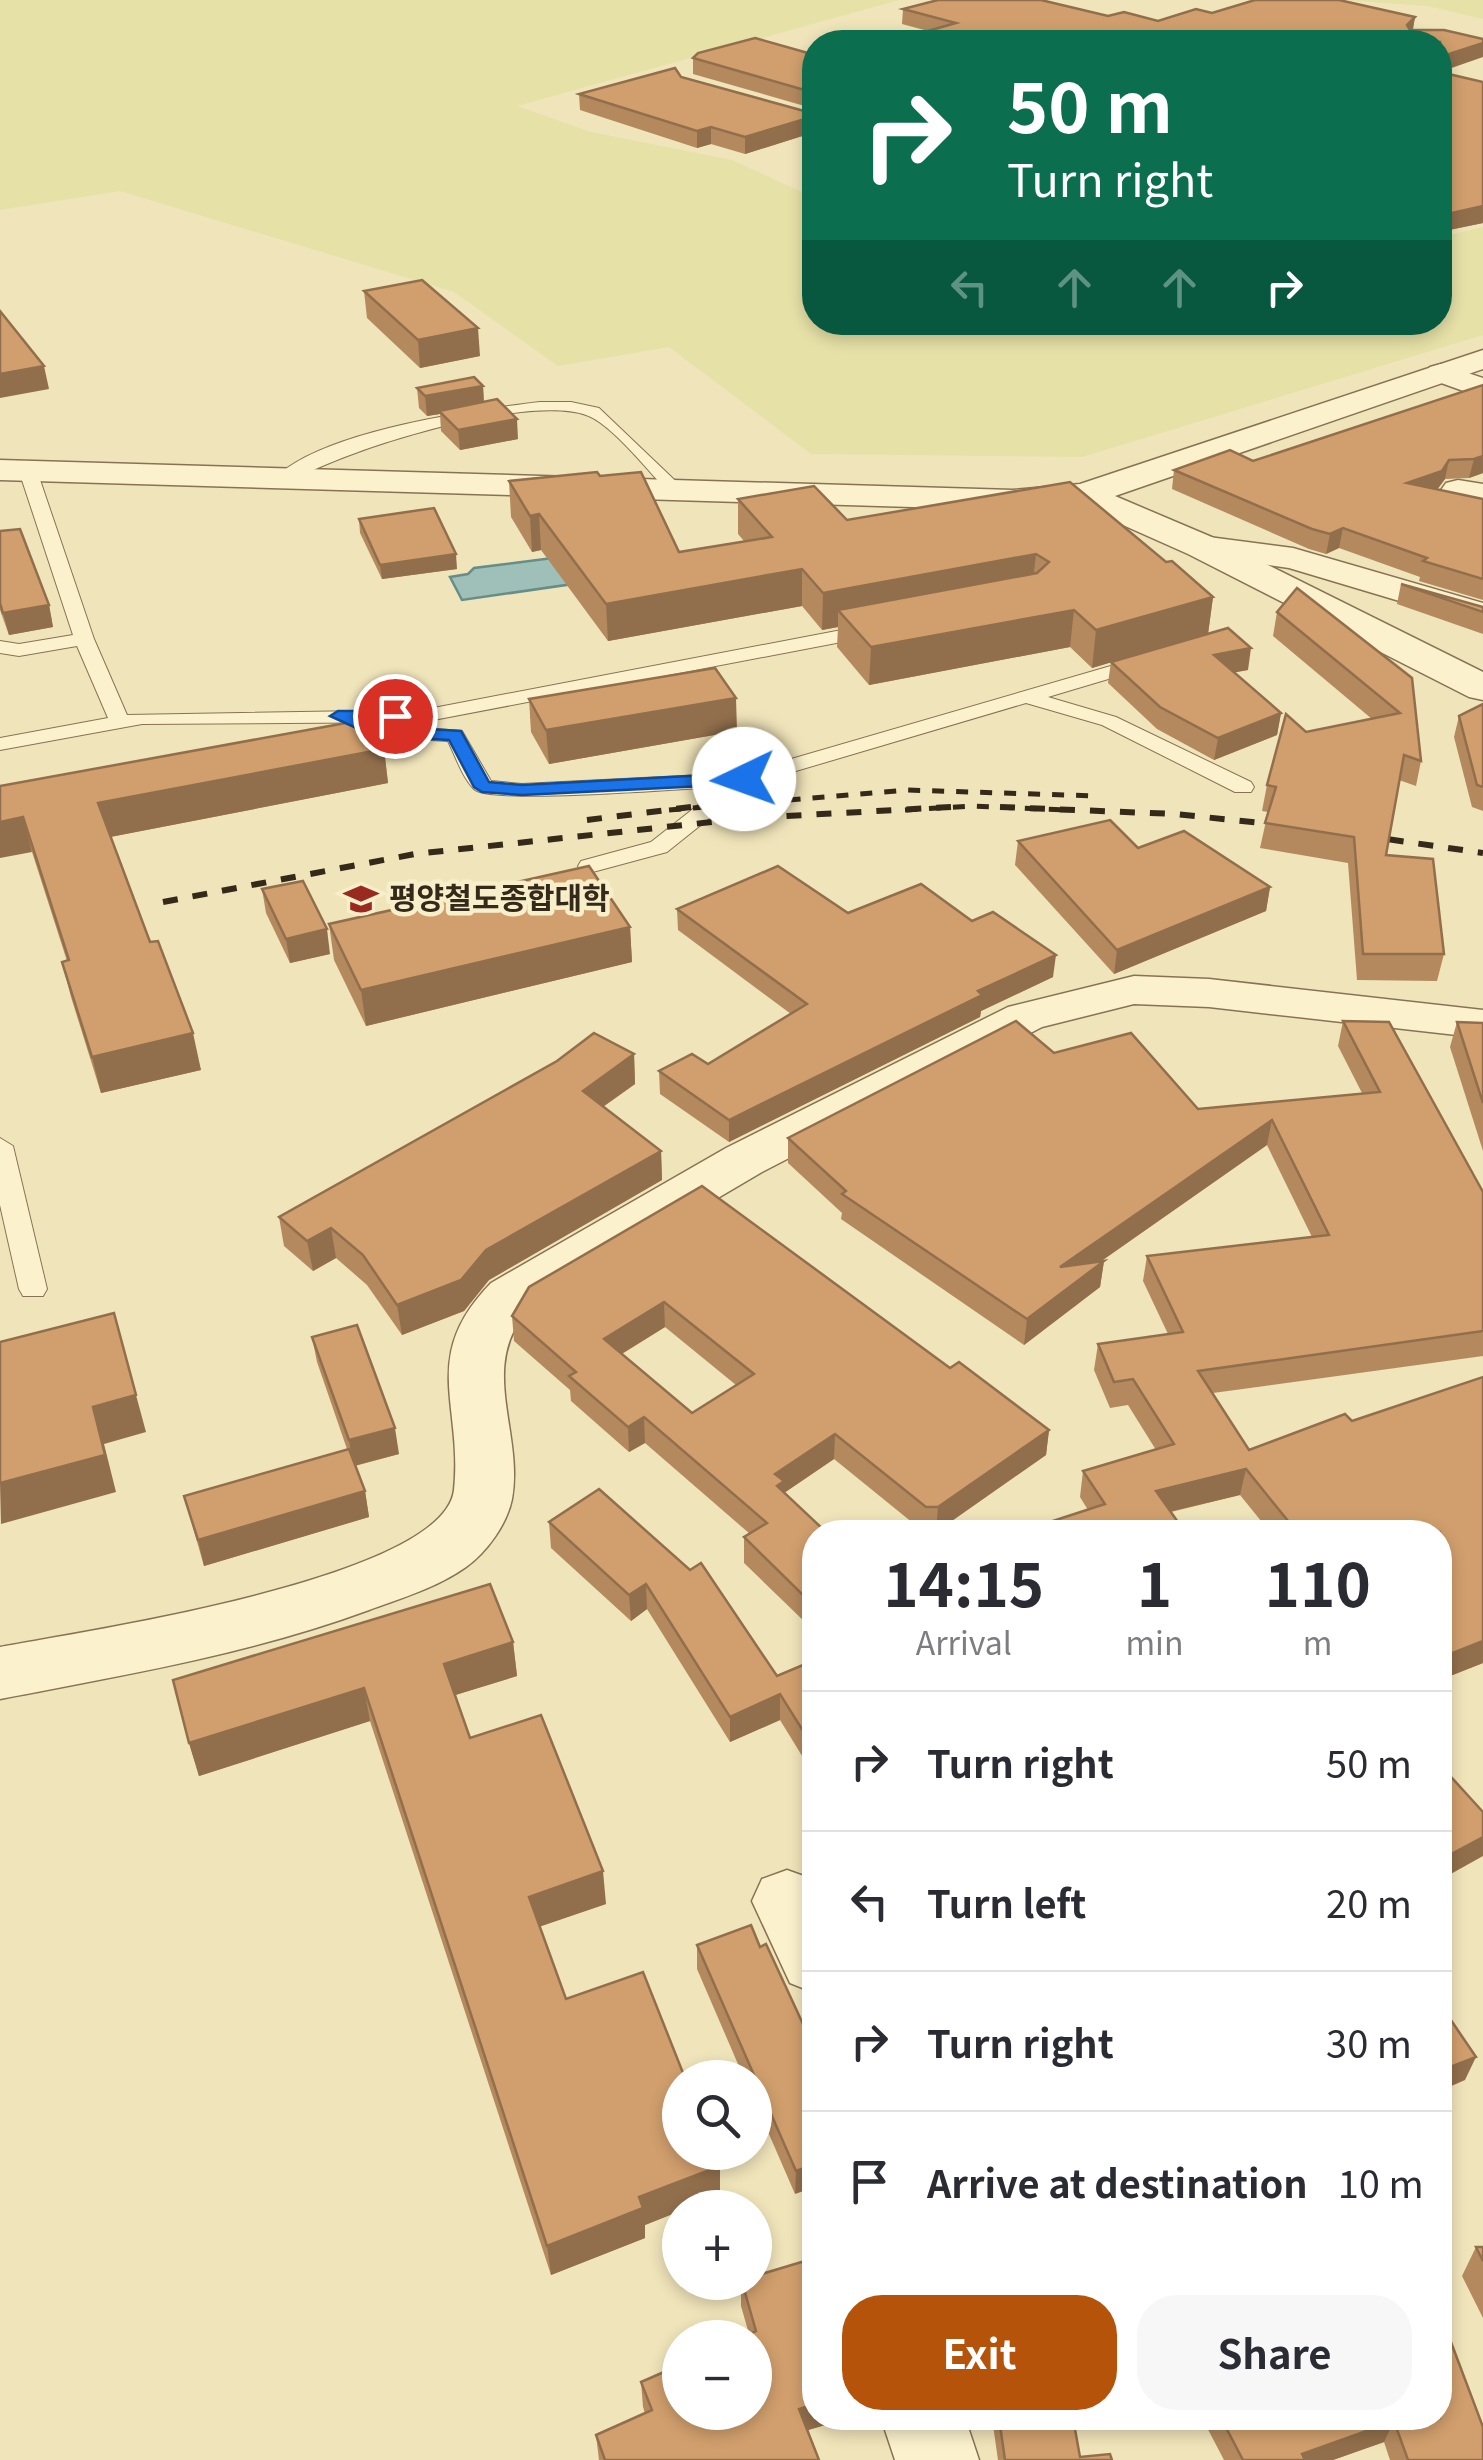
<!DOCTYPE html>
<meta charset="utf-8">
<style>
:root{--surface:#fff;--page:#f7f7f7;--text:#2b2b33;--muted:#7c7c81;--line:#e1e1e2;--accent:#b45309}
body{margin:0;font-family:Georgia,"Noto Sans KR",serif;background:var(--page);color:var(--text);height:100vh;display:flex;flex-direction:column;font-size:38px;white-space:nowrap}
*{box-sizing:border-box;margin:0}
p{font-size:32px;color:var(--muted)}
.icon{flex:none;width:55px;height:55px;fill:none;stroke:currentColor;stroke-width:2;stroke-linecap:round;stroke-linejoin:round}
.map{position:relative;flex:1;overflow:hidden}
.sheet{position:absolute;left:802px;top:1520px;width:650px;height:910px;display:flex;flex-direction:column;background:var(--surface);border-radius:40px;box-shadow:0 5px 15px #0003}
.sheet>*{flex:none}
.top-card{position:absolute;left:802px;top:30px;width:650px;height:305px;border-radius:40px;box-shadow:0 5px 15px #0003;background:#0b6e4f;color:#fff;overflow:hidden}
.buttons{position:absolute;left:662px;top:2060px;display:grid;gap:20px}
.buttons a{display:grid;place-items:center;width:110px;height:110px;border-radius:50%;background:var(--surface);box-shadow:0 5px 15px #0003;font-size:50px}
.pin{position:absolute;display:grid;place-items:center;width:85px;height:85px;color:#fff;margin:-42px;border:5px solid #fff;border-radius:50%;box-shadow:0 2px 10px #0007}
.me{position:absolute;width:110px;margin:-55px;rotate:267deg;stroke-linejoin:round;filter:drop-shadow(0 0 8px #0008)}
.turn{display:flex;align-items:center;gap:35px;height:210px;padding:0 40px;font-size:45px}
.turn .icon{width:130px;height:130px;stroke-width:2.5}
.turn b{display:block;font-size:70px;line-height:85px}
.lanes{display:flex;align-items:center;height:95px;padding:0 40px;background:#0003;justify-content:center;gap:50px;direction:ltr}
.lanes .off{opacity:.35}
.eta{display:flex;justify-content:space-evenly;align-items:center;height:170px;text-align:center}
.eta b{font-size:60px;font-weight:700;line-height:70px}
.action{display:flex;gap:20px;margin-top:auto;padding:20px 40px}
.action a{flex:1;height:115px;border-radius:40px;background:var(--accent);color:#fff;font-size:40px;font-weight:700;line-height:115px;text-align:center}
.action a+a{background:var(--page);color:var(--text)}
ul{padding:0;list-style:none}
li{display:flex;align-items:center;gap:30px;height:140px;padding:0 40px;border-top:2px solid var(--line)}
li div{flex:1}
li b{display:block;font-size:38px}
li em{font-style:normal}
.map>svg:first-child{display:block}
.farmland{fill:#e6e1a7}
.water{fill:#9fc0b9;stroke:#668d87;stroke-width:2.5}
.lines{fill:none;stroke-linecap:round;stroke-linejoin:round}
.service-casing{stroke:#877354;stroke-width:2}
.minor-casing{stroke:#877354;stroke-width:3}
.tertiary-casing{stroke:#877354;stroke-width:3}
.service{fill:#fbf1cd;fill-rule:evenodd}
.minor{fill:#fbf1cd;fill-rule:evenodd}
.tertiary{fill:#fbf1cd;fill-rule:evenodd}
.rail-far1{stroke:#35291a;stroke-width:5;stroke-dasharray:12 12;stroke-linecap:butt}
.rail{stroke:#35291a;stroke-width:6;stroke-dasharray:15 15;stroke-linecap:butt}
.wall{fill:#b4895e;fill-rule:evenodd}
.shaded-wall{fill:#926f4c}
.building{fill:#d19f6d;stroke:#926f4c;stroke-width:2.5;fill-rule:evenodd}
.route{fill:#1a73e8;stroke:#114b97;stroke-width:2.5}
.labels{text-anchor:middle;stroke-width:9;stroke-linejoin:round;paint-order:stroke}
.poi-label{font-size:30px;font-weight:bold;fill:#35291a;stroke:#f7eeca;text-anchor:start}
</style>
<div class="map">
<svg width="1483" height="2460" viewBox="0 0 1483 2460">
<rect width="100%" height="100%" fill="#f0e4ba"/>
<g class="farmland">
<path d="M0,0H899L517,106L591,132L732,160L815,198V322H1440V237L1483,227V335L1082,457L811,454L669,347L558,366L454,292L120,191L0,210Z"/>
<path d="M1343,0H1483V19L1427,6Z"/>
</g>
<path class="water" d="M646,546L663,571L462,600L450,577L468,574L474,568Z"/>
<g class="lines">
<g class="service-casing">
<g id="service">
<path d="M540,402H571L599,408L685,490L670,494C650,473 611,423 586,415C525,394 344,449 289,483L274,479C322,431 473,410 540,402Z"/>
<path d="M28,466L37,471L94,639L127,715L423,710L873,624L883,630L873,636L423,722L142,724L0,750V738L108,718L77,646L19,656L0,653V641L19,644L73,635L19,471Z"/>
<path d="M1145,656L1152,658V666L1048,697L1116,717L1251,782L1254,787L1251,792H1235L1102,725L1026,703L752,784L667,852L589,873L581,871L578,866L581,861L651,842L721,787C687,788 489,805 474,789C462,777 455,755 448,741L397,738L387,732L397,726L462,731L491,781L522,784L743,773Z"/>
<path d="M0,1138L13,1146L47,1289L43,1296H23L19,1289L0,1205Z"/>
</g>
</g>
<g class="minor-casing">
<g id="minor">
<path d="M1441,364L1483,378V398L1430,379L1426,373L1430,367Z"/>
<path d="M1458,480L1483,484V504L1446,497L1441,490L1446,483Z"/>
<path d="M1201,536L1293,548L1483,603V626L1289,568L1189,553L1184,546L1189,539Z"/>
<path d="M1134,976L1209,979L1483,1010V1038L1209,1007L1134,1004L1042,1027L762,1172L529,1309C477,1366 524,1432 512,1499C507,1524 487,1552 466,1567C438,1587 402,1598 369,1610C250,1654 124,1675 0,1699V1647C79,1632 444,1579 454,1490C463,1404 419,1357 491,1283L726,1148L1008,1007Z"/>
<path d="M787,1870L812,1879L815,1885V1993L790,1983L752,1901L762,1879Z"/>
<path d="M881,2418H965L979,2460H895Z"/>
</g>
</g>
<g class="tertiary-casing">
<path id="tertiary" d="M1483,350V369L1115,496L1214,538L1483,672V700L1469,697L1188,554L1078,505L1013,510L0,480V460L1013,490L1080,484Z"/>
</g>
<use href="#service" class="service"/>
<use href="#minor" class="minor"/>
<use href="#tertiary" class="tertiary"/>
<g class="rail-far1">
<path d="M669,810L907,790L1100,796"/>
<path d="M905,810L972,806L1064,810"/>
</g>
<g class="rail">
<path d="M1000,807L1175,814L1290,826"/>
<path d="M587,820L691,807"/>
<path d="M1359,835L1483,853"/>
<path d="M163,902L415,854L749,818L951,807"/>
</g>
</g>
<g class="wall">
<path d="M903,9L1108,16L1158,21L1212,13L1415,17L1413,30L928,31L902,24Z"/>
<path d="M815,55V109L693,74V58Z"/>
<path d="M1440,72L1483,82V223L1449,230L1440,227Z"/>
<path d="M681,77L815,114V132L745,154L711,144L697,148L580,110L579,94Z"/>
<path d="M364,291L480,356L420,368L367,318Z"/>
<path d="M1483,385V473L1469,478L1445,479L1437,489L1483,499V600L1419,581L1420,577L1339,548L1326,554L1309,549L1172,489L1174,470L1253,461Z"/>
<path d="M483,386L484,402L518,439L460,450L441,431L440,414L427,416L419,408L417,388Z"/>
<path d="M600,476L679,552L744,541L738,534V499L847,520L1166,562L1213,597L1208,634L1248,670L1234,672L1281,713L1277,735L1214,760L1157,729L1108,683L1111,662L1092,668L1070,647L869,685L837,647L838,627L822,630L802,606L608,641L541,550L532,552L511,517L509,481Z"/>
<path d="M359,519L457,569L382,579L360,533Z"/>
<path d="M0,531L49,605L53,627L9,635L0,610Z"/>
<path d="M1401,584L1483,607V634L1397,604Z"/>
<path d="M1277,612L1412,678L1421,761L1416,786L1399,780L1386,855L1444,954L1437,981L1357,980L1348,863L1260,848L1268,812L1262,811L1267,785L1372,719L1273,636Z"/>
<path d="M529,699L737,731L549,764L531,732Z"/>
<path d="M1483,704V811L1472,807L1454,737L1459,716Z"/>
<path d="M384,749L388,783L110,837L201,1070L101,1093L71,997L62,962L67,961L32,852L0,786Z"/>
<path d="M1018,841L1138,848L1270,887L1266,911L1114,974L1015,865Z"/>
<path d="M262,889L330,954L290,963L266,913Z"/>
<path d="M677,909L848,913L972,921L1053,977L981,1011L980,1017L729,1142L660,1094L659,1071L708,1064L791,1014L678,930Z"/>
<path d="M329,924L630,927L632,962L366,1026L334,960Z"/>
<path d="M1343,1021L1483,1192V1356L1213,1393L1249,1450L1352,1421L1483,1377V1663L1440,1680V1532H1270L1240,1495L1171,1512L1088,1510L1080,1497L1083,1471L1156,1450L1128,1405L1110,1408L1094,1370L1098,1344L1168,1334L1143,1281L1147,1256L1312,1237L1267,1145L1100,1262L1104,1261L1100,1287L1024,1345L841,1219L842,1213L788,1163V1138L1054,1053L1198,1109L1362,1093L1338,1046Z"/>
<path d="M1457,1022L1483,1023V1151L1450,1047Z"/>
<path d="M634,1054L635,1084L603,1107L661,1151L662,1180L489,1280L464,1311L402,1335L367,1285L336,1258L313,1271L284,1246L279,1217Z"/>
<path d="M702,1186L950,1368L1049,1430L1046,1455L936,1532H924L834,1459L784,1493L815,1532V1618L807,1624L744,1563V1537L750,1534L645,1443L629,1452L571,1401L570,1390L514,1341L512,1316ZM665,1327L736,1385L692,1413L622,1354Z"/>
<path d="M312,1337L399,1454L355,1466L365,1491L369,1517L204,1566L184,1496L347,1449L317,1362Z"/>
<path d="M599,1489L777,1676L815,1660V1777L780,1720L730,1742L647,1609L631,1621L551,1548L549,1522Z"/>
<path d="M513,1642L517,1676L455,1695L470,1738L606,1904L540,1926L566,1999L720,2196L680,2208V2211L645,2225V2238L551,2275L370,1721L199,1776L189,1743Z"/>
<path d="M697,1945L760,1947L815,2050L795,2194L755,2102V2078H744L697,1969Z"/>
<path d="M1476,2247H1483V2318L1462,2276Z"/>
<path d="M741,2282L815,2418H849L808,2430L819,2460H599L596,2435L645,2413L643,2407L641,2382L749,2334L741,2306Z"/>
<path d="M992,2418H1073L1080,2457L1112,2460H998Z"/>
<path d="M1202,2418H1440L1483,2460H1390L1384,2442L1333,2460H1224Z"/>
</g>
<g class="shaded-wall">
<path d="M1415,17L1412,33L1407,25Z"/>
<path d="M1483,43V57L1440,72V57Z"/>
<path d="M815,116V132L745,154V137Z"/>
<path d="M711,127V144L697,148V131Z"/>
<path d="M1483,206V223L1449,230L1452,213Z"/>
<path d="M478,328L480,356L420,368L418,340Z"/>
<path d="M44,366L49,389L0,398V374Z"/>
<path d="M483,386L484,406L439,411L440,414L427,416L425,396Z"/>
<path d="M517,419L518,439L460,450L458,430Z"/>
<path d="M1483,456V473L1469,478L1474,459Z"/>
<path d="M1449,460L1445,479L1437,490L1407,483Z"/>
<path d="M539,514L541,550L532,552L530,516Z"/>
<path d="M1343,528L1339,548L1326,554L1330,534Z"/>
<path d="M456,554L457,569L382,579L380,565Z"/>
<path d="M1036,554L1032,590L838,610V627L822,630L823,593Z"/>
<path d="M802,569V606L608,641L606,604Z"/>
<path d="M1213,597L1208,634L1092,668L1096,630Z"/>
<path d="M49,605L53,627L9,635L3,613Z"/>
<path d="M1074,610L1070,647L869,685L871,647Z"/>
<path d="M1251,648L1248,670L1211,677L1214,655Z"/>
<path d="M736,698L737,731L549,764L546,730Z"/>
<path d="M1281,713L1277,735L1214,760L1218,738Z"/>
<path d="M384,749L388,783L105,838L98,803Z"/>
<path d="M23,817L32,852L0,858V822Z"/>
<path d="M1270,887L1266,911L1114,974L1117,950Z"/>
<path d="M630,927L632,962L366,1026L361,990Z"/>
<path d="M327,929L330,954L290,963L286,939Z"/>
<path d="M1056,955L1053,977L981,1011L980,1017L729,1142V1120L978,991Z"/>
<path d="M193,1033L201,1070L101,1093L92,1057Z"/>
<path d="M634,1054L635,1084L584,1120L583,1091Z"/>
<path d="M1272,1120L1267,1145L1057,1292L1060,1267Z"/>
<path d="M661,1151L662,1180L489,1280L464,1311L402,1335L397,1305L486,1250Z"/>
<path d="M331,1228L336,1258L313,1271L307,1241Z"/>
<path d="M1104,1261L1100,1287L1024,1345L1027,1319Z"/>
<path d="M664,1302L665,1327L605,1364L604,1339Z"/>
<path d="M136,1395L146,1432L104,1444L116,1492L1,1524L0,1483L93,1407Z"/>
<path d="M644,1417L645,1443L629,1452L628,1427Z"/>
<path d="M395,1428L399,1454L353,1466L349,1440Z"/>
<path d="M1049,1430L1046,1455L936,1532L938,1507Z"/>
<path d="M835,1434L834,1459L784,1493L776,1512L775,1474Z"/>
<path d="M1246,1469L1240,1495L1151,1516L1156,1491Z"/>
<path d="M365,1491L369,1517L204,1566L198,1540Z"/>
<path d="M646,1584L647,1609L631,1621L629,1595Z"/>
<path d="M815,1594V1618L807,1624V1599Z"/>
<path d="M1483,1641V1663L1440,1680V1658Z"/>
<path d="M513,1642L517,1676L449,1697L444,1664Z"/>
<path d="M364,1688L370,1721L199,1776L189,1743Z"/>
<path d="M780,1694V1720L730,1742V1717Z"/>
<path d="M1483,1837V1856L1440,1880V1860Z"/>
<path d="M603,1871L606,1904L533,1929L529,1897Z"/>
<path d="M1476,2057L1465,2080L1440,2091V2071Z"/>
<path d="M815,2164V2187L795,2194L796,2171Z"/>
<path d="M720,2166V2196L690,2208H680V2211L645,2225V2238L551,2275L547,2246L639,2197Z"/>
<path d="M815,2404V2418H849L798,2433L799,2409Z"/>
<path d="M1394,2421L1384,2442L1333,2460H1299L1302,2454Z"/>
</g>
<g class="building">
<path d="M938,0H1041L1108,16L1124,12L1158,21L1196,9L1212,13L1255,0H1339L1415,17L1407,25L1410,30H1444L1483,39V43L1440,57V42H889L956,23L903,9Z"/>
<path d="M755,38L815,55V93L693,58L698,53Z"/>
<path d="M675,68L681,77L815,114V116L745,137L711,127L697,131L579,94Z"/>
<path d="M1440,72L1483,82V206L1452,213L1440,207Z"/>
<path d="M422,280L478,328L418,340L364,291Z"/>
<path d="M0,311L44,366L0,374Z"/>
<path d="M474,377L483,386L425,396L417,388Z"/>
<path d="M1483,385V456L1474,459L1449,460L1442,471L1407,483L1483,499V579L1423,561L1427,558L1343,528L1330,534L1312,529L1174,470L1230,450L1253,461Z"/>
<path d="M497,399L517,419L458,430L439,411Z"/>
<path d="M597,472L600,476L641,472L679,552L772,537L738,499L814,486L847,520L1070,482L1166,562L1172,561L1213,597L1096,630L1074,610L871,647L838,610L1037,573L1049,562L1036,554L823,593L802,569L606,604L539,514L530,516L509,481Z"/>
<path d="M434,508L456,554L380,565L359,519Z"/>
<path d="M20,529L49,605L3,613L0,603V531Z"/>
<path d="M1401,584L1483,607V612Z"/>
<path d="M1297,588L1412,678L1421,761L1404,755L1386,855L1433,859L1444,954H1363L1354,837L1265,823L1276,787L1267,785L1286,714L1306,732L1400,713L1277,612Z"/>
<path d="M1228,628L1251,648L1214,655L1281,713L1218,738L1160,707L1111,662Z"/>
<path d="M715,668L736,698L546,730L529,699Z"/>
<path d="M1483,704V787L1477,785L1459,716Z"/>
<path d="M368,719L384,749L98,803L150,942L158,941L193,1033L92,1057L62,962L69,960L23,817L0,822V786Z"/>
<path d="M1110,820L1138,848L1184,831L1270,887L1117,950L1018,841Z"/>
<path d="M589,866L630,927L361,990L329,924Z"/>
<path d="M778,866L848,913L921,884L972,921L993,912L1056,955L978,991L982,995L729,1120L659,1071L692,1054L708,1064L807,1004L677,909Z"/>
<path d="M303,881L327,929L286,939L262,889Z"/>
<path d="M1016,1021L1054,1053L1131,1033L1198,1109L1380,1092L1343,1021L1389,1022L1483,1192V1331L1198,1371L1249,1450L1345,1414L1352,1421L1483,1377V1641L1440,1658V1532H1297L1246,1469L1156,1491L1185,1532H1019L1105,1504L1083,1471L1174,1444L1133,1379L1114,1382L1098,1344L1183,1332L1147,1256L1329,1235L1272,1120L1060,1267L1104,1261L1027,1319L842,1194L846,1191L788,1138Z"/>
<path d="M1457,1022L1483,1023V1103Z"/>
<path d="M594,1033L634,1054L583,1091L661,1151L486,1250L461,1280L397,1305L363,1255L331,1228L307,1241L279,1217L557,1061Z"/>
<path d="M702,1186L950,1368L959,1362L1049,1430L938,1507H926L835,1434L775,1474L784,1481L777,1486L826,1532H815V1594L807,1599L744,1537L767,1523L644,1417L628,1427L569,1376L576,1372L512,1316L529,1287ZM664,1302L754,1374L692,1413L604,1339Z"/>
<path d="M114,1313L136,1395L93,1407L105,1455L0,1483V1342Z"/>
<path d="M357,1325L395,1428L349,1440L312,1337Z"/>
<path d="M349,1449L365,1491L198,1540L184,1496Z"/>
<path d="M599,1489L690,1570L701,1563L777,1676L815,1660V1750L780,1694L730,1717L646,1584L629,1595L549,1522Z"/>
<path d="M490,1584L513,1642L444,1664L470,1738L541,1715L603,1871L529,1897L566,1999L643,1972L685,2078H680V2152H714L720,2166L639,2197L643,2208L547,2246L364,1688L189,1743L173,1680Z"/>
<path d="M1442,1767L1483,1812V1837L1440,1860V1768Z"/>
<path d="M751,1925L760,1947L766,1944L815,2050V2164L796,2171L697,1945Z"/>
<path d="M1440,2004L1476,2057L1440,2071Z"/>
<path d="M1476,2247H1483V2261Z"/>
<path d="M815,2258V2404L799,2409L819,2460H605L596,2435L652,2410L641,2382L680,2365V2412H755V2338H742L756,2331L742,2282H755V2276Z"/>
<path d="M1440,2313L1483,2427V2460H1408L1394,2421L1302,2454L1305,2460H1243L1221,2418H1440Z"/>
<path d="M999,2418H1073L1080,2457L1110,2454L1112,2460H1005Z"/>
</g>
<path class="route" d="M395,711L403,716L401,720L365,721L377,726L461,731L489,782L522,785L744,773L753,779L744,784L522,795L482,792L474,787L449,740L374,736L330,716L338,711Z"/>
<defs>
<g id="university-bare" transform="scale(2.7)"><path d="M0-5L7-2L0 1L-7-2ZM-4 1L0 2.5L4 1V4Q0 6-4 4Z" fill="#992a20" stroke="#f7eeca" stroke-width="2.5" paint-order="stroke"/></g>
</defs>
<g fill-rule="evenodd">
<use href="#university-bare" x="361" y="899"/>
</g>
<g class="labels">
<g class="poi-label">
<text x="389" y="909">평양철도종합대학</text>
</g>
</g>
</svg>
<div class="buttons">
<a><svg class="icon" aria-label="search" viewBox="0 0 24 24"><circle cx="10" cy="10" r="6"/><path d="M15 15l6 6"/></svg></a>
<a>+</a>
<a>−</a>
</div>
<div class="pin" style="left:395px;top:716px;background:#d93025"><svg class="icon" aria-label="arrive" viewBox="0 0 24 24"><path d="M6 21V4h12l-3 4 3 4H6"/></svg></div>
<svg class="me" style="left:744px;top:779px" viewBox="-20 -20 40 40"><circle r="19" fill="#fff"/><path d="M0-13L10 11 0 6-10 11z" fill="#1a73e8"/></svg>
<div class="top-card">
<div class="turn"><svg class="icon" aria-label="right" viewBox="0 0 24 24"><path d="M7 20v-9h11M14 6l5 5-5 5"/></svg><div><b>50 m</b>Turn right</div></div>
<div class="lanes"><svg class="icon off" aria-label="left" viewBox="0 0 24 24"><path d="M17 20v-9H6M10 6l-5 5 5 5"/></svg><svg class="icon off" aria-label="ahead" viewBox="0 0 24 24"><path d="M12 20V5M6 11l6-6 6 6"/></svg><svg class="icon off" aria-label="ahead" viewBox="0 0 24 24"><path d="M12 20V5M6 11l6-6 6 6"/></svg><svg class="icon" aria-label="right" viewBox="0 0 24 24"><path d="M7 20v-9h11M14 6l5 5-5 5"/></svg></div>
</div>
<section class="sheet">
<div class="eta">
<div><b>14:15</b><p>Arrival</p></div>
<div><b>1</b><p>min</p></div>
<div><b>110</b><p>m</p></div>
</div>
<ul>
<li><svg class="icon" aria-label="right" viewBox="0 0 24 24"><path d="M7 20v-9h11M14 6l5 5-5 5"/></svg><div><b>Turn right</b></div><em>50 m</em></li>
<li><svg class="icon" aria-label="left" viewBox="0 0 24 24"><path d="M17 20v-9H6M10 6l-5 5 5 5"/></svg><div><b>Turn left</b></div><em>20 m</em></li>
<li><svg class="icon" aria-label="right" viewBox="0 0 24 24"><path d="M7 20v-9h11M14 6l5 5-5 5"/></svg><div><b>Turn right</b></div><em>30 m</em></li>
<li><svg class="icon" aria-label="arrive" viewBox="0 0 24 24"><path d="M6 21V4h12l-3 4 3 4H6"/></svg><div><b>Arrive at destination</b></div><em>10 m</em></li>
</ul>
<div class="action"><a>Exit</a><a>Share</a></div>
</section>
</div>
